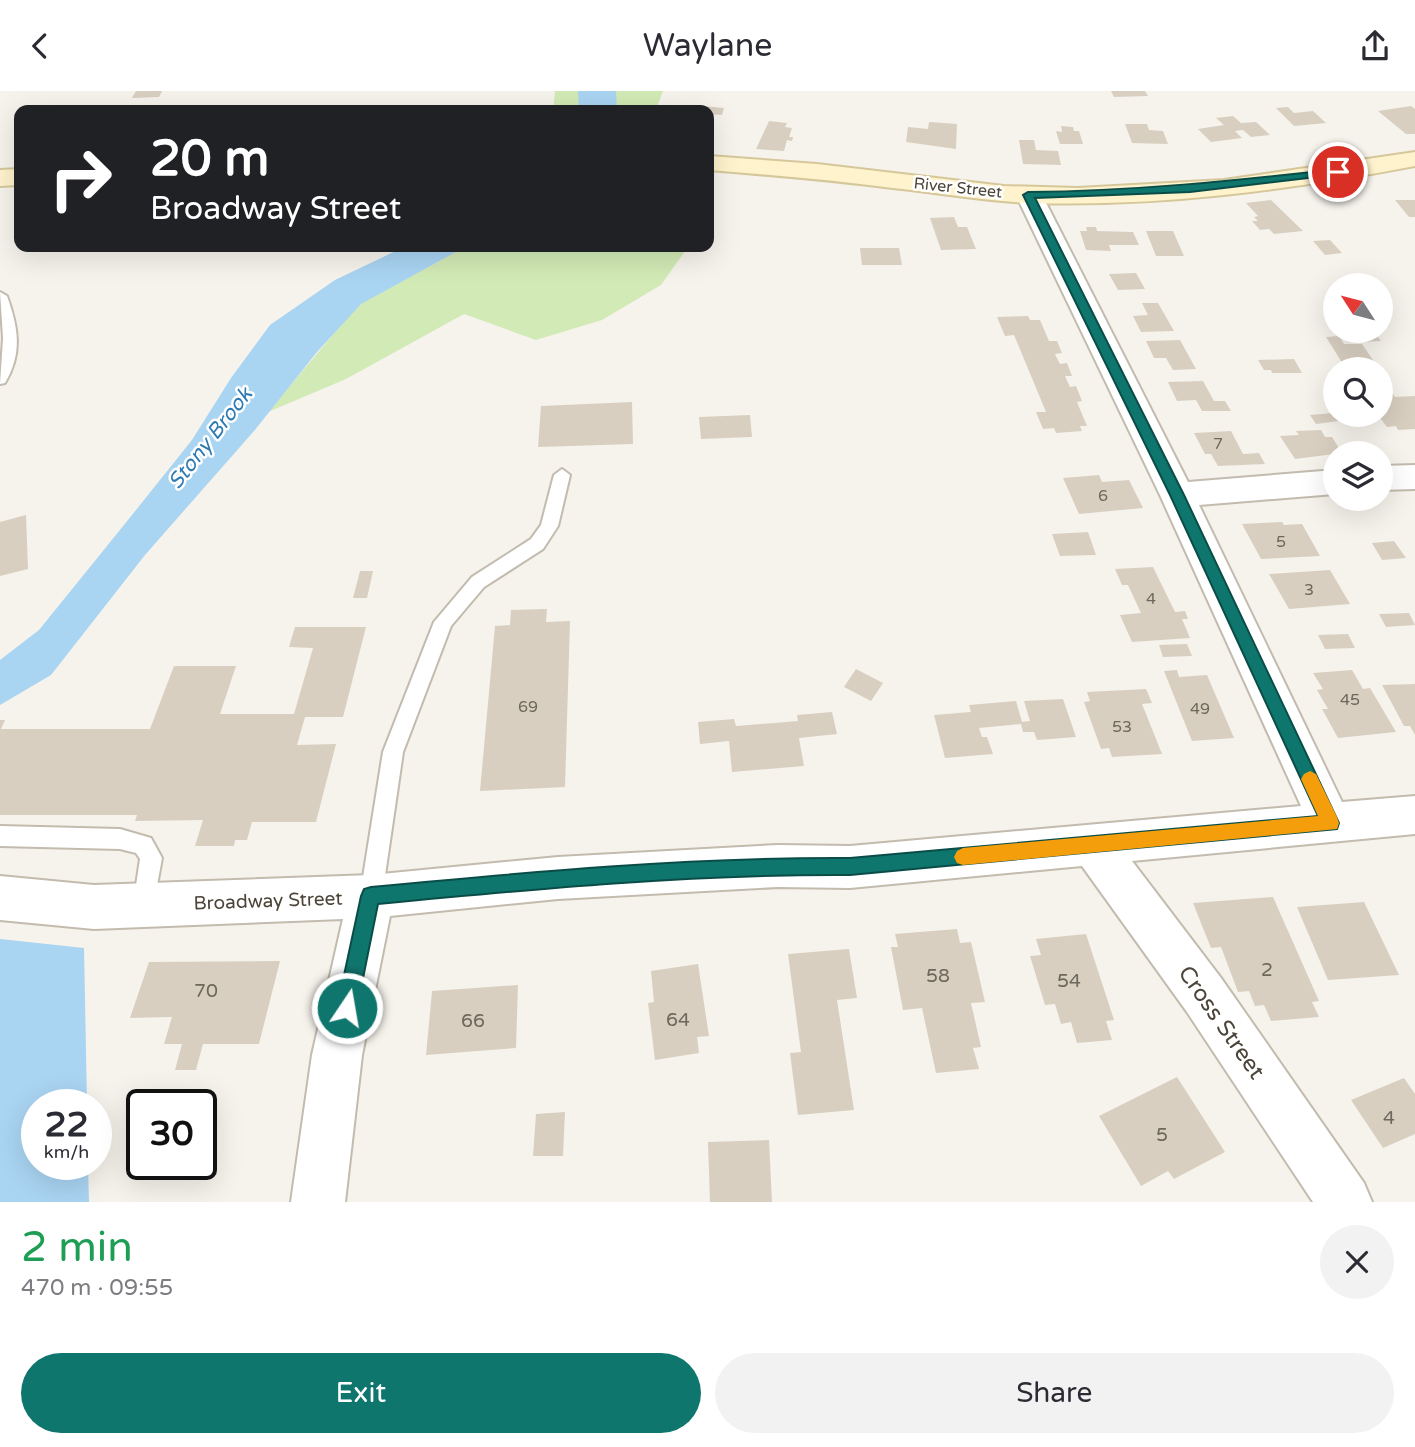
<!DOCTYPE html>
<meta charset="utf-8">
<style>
:root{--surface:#fff;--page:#f2f2f3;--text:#2b2b33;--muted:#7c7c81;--accent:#0f766e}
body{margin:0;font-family:"Varela Round",sans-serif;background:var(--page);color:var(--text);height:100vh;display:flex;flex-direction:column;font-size:26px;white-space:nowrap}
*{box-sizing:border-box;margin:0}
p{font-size:23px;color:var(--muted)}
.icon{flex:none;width:38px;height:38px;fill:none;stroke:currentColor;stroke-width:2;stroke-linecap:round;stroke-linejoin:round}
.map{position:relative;height:1111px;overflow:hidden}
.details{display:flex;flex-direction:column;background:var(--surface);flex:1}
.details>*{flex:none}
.hud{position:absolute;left:14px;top:14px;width:700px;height:147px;border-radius:14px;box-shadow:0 7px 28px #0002;background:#202124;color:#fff;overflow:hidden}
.needle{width:46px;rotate:306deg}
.controls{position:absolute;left:1323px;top:182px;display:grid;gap:14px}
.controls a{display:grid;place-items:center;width:70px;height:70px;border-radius:50%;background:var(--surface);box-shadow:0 7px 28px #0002;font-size:35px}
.speed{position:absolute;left:21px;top:998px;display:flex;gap:14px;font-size:35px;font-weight:700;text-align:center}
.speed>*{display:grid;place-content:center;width:91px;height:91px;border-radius:50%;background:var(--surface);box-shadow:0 7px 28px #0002;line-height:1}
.speed small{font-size:18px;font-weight:400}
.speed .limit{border:4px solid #111;border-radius:10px;background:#fff;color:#111}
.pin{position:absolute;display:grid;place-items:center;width:60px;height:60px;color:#fff;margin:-30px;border:4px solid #fff;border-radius:50%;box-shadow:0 2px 7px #0007}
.me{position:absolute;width:77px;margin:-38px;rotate:12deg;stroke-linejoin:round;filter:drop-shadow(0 0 5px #0008)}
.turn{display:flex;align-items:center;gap:24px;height:147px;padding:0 21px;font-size:32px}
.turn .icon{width:91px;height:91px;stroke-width:2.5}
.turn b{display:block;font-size:49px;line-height:60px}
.round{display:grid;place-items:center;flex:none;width:74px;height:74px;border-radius:37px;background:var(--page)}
.summary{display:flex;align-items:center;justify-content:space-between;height:119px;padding:0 21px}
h1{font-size:42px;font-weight:600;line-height:52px;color:#1e9e55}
.action{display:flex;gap:14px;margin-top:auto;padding:14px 21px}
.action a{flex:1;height:80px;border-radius:42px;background:var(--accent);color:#fff;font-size:28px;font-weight:600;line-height:80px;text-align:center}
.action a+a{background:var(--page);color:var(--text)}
header{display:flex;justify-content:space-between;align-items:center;height:91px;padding:0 21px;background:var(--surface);font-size:32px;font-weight:600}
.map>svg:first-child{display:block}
.green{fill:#d2eab5}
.water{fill:#a9d4f2}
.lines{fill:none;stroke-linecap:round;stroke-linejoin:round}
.river{fill:#a9d4f2;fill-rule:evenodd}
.building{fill:#d8cfc1}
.lane-casing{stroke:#c2bbae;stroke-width:4}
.street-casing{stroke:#c2bbae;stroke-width:4}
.secondary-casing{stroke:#d6c79b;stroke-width:4}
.lane{fill:#fff;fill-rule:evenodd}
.street{fill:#fff;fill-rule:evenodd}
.secondary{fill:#fff3cd;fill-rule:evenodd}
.route{fill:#0f766e;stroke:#0a4d48;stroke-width:2}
.slow{fill:#f59e0b}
.labels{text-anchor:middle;stroke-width:5;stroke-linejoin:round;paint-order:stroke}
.far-street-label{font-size:16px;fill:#4b4439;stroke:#fff}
.number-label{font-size:16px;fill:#6e675b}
.street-label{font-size:19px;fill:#4b4439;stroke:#fff}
.near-number-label{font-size:19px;fill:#6e675b}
.water-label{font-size:21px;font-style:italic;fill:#2e7ab2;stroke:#fff}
.near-street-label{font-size:23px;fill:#4b4439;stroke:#fff}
</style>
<header><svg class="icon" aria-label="back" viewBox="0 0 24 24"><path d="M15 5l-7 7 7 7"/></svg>Waylane<svg class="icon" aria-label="share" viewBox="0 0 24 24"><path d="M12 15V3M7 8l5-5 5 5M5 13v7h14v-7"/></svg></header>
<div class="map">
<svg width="1415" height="1111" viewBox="0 0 1415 1111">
<rect width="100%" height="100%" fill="#f6f3ec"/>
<g class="green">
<path d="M555,0H663L656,19H553Z"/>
<path d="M465,156H688L661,194L602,229L536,249L464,223L346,288L268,321L358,214Z"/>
</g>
<g class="water">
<path d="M404,156H465L361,213L317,261L254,340L145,464L51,584L0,614V569L39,539L128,429L192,349L231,287L270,234L335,189Z"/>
<path d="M0,848L84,857L87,1013H37V1073H88L89,1111H0Z"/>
</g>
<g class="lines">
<path class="river" d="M578,0H616L617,19H579Z"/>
</g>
<g class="building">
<path d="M136,0H162L159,6L132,7Z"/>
<path d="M1111,0H1145L1148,5L1114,6Z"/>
<path d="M693,14L724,17L722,24L709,23V19H691Z"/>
<path d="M1411,15L1415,18V43H1406L1378,20Z"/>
<path d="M1288,16L1294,22L1313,20L1326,32L1294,35L1276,17Z"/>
<path d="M1233,25L1241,32L1256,31L1270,44L1251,46L1243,39L1235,40L1242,47L1211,51L1198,38L1224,34L1216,27Z"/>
<path d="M769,30L787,32L785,36L792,37L789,46H793L792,50L787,49L784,60L756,58Z"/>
<path d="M929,31L957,33L956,58L906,51L908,36L928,38Z"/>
<path d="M1125,33H1147L1149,39L1163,40L1168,53L1132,52Z"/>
<path d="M1061,35L1073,36L1074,40H1079L1083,53H1060L1056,40L1062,41Z"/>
<path d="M1019,49H1034L1036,59L1058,60L1061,74L1023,73Z"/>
<path d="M1271,109L1303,140L1274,143L1269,138L1260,139L1252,130H1258L1254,126L1258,125L1246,112Z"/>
<path d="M1395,109H1415V126H1409Z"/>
<path d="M954,126L958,136H967L976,158L941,159L930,127Z"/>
<path d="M1086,136H1096L1097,140L1133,141L1139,154H1109L1111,160L1086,159L1080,140H1087Z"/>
<path d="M1146,140H1173L1184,165H1156Z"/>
<path d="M1330,149L1342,162L1325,164L1313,150Z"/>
<path d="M860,157H899L902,174H862Z"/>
<path d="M1136,182L1145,198L1118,199L1109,183Z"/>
<path d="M1142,212H1158L1174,240L1141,241L1133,225L1148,224Z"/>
<path d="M1028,225L1030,229H1040L1049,250H1057L1062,262L1055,263L1060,273L1067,272L1072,285H1065L1070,296L1076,295L1082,310L1077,311L1087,335H1080L1082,340L1056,342L1054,337L1043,338L1036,321H1046L1014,244L1005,245L997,226Z"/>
<path d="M1354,240H1369L1371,243H1376L1381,250L1362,251Z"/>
<path d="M1339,245L1344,253H1362L1375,272L1343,273L1326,246Z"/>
<path d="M1180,249L1196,278L1173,279L1166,267H1154L1146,250Z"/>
<path d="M1294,268L1302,282H1272L1271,279H1264L1258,269Z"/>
<path d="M1203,290L1214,310H1225L1231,320H1202L1196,309L1177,310L1168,291Z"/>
<path d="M1381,300H1391L1395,306L1415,305V338L1398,339L1396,335L1387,336L1378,324H1381Z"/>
<path d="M632,311L633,353L538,356L541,315Z"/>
<path d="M1333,322L1339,330L1316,333L1310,324Z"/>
<path d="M750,324L752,346L701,348L699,326Z"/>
<path d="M1321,339L1325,346H1332L1342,362L1295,368L1280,345L1299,344L1296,340Z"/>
<path d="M1231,340L1243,363L1259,362L1265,373L1218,375L1211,363H1205L1194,342Z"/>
<path d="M1099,384L1102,391L1129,389L1143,417L1079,423L1063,387Z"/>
<path d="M26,424L28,478L0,485V431Z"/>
<path d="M1282,431L1284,434L1302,433L1320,465L1261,468L1242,433Z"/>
<path d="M1088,441L1096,464L1060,465L1052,443Z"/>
<path d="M1394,450L1406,467L1382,469L1372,452Z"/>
<path d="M1153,476L1175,521L1185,520L1188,528H1182L1190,547L1132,551L1120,524L1141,522L1128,494H1122L1115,478Z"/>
<path d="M1330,479L1350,513L1289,518L1269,483Z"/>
<path d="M360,480H373L367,507H353Z"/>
<path d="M547,518L546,531L570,530L565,696L480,700L495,535L510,534L511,519Z"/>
<path d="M1409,522L1415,534L1386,536L1379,523Z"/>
<path d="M295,536H366L343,626H305L297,654L336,653L316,731H252L247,749H235L234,755H195L203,729L135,730L137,724H0V629H5L1,638H150L174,575H236L220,623H294L313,557L289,556Z"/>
<path d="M1348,543L1355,557L1325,558L1318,544Z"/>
<path d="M1187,553L1192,565L1163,566L1159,554Z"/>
<path d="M856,578L883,592L871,610L844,596Z"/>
<path d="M1177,579L1179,586L1207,584L1234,647L1192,650L1164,580Z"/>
<path d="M1352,579L1363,598L1370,597L1396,641L1338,647L1322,618H1328L1317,599L1323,598L1313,582Z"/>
<path d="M1415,593V644L1410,635H1404L1382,594Z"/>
<path d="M1146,598L1152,612L1142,613L1162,663L1112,666L1109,657L1101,658L1084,611L1090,610L1087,601Z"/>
<path d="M1063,608L1076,646L1037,649L1034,641H1023L1021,633L979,637L982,646H987L993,663L945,667L934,624L971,621L969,614L1016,610L1022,631L1030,630L1024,610Z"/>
<path d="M832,621L837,643L799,647L804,675L732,681L729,650L700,653L698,631L734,628L736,635L798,630L797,624Z"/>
<path d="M1273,806L1319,910L1312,911L1319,926L1271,930L1264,914L1255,915L1249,900L1238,901L1221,856L1211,857L1193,812Z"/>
<path d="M1364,811L1399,884L1328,889L1297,816Z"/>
<path d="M957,838L960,852L971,851L985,911L971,912L981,956L973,957L979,978L936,982L922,917L903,919L891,856H898L895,843Z"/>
<path d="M1086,843L1114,929L1106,930L1112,949L1077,952L1071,931L1061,933L1055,913L1045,914L1030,865L1041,864L1036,848Z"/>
<path d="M849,858L857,907L837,909L854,1019L798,1024L790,962L801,961L788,863Z"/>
<path d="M280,870L259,953H203L196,979H175L182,953H164L172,926L130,927L149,871Z"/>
<path d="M698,873L709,945L697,946L699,962L655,969L648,912L654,911L651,880Z"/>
<path d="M518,894L516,957L426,964L432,900Z"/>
<path d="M1177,986L1225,1061L1174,1088L1168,1080L1141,1095L1099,1025Z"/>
<path d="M1404,987L1415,1003V1043L1383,1057L1351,1009Z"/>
<path d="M565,1021L563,1065H533L536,1023Z"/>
<path d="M769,1049L772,1111H710L708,1051Z"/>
</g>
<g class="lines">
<g class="lane-casing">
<g id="lane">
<path d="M0,201L7,205C18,236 23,262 5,292L0,293L3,247Z"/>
<path d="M562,378L570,384L558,435L543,458L484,496L451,535L403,661L382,805L379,813L371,816L363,813L360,805L383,661L434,531L472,486L531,448L541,434L554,384Z"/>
<path d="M0,735L120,738L151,747L162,767L152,822L144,825L136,822L133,814L140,768L136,762L120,758L0,755Z"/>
</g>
</g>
<g class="street-casing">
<g id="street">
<path d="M1029,96L1038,99L1042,104L1188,391L1335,379V403L1199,414L1342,711L1415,705V743L1132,770L1221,887L1364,1092L1372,1111H1313L1187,921L1082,775L850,797L778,796L558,808L390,825L362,964L345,1111H291L312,964L343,828L94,838L0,829V785L94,794L371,784L558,766L778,754L850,755L1301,715L1160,404L1016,104L1020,99Z"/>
<path d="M1415,374V398L1381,399V375Z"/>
</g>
</g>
<g class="secondary-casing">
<g id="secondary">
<path d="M1415,61V75C1288,99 1160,116 1030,112C985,110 939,102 893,97C832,89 771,84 709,79V65L817,73L1004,95L1078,97L1224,89Z"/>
<path d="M19,78V94L0,95V79Z"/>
</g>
</g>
<use href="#lane" class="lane"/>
<use href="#street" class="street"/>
<use href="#secondary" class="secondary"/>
</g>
<path class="route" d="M1338,78H1341V83L1190,101L1035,107L1184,404L1339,732L1337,738L850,784C693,783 535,798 378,813L357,917L354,924L347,927L340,924L337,917L361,805L364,798L371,796C530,781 690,766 850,767L1318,725L1170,404L1023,104L1028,101C1133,100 1234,90 1338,78Z"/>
<path class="slow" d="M1310,680L1316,683L1337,726L1339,732L1337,738L963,774L957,772L954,766L957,760L963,757L1318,725L1301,688L1304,683Z"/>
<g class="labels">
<g class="far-street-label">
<text transform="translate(958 96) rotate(6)" y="6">River Street</text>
</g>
<g class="number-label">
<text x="1218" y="358">7</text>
<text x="1103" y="410">6</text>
<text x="1281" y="456">5</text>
<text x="1309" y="504">3</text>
<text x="1151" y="513">4</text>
<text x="1350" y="614">45</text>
<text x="528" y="621">69</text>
<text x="1200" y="623">49</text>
<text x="1122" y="641">53</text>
</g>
<g class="street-label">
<text transform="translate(268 809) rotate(-2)" y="7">Broadway Street</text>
</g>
<g class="near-number-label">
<text x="1267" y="885">2</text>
<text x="938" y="891">58</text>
<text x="1069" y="896">54</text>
<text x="206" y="906">70</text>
<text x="678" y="935">64</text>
<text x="473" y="936">66</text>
<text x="1389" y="1033">4</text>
<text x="1162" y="1050">5</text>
</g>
<g class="water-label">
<text transform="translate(210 347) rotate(-52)" y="7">Stony Brook</text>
</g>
<g class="near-street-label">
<text transform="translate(1222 931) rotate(55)" y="8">Cross Street</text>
</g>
</g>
</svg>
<div class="controls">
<a><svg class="needle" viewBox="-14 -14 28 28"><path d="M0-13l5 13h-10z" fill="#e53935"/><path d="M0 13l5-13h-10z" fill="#7c7c81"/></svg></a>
<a><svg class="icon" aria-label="search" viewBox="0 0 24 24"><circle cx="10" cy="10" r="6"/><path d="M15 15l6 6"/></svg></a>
<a><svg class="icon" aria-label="layers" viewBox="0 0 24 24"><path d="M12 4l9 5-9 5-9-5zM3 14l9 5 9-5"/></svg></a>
</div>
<div class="speed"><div>22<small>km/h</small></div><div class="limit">30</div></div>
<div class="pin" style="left:1338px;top:81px;background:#d93025"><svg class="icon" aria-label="arrive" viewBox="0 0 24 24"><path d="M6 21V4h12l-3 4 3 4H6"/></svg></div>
<svg class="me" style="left:347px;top:917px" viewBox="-20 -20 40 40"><circle r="17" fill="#0f766e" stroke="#fff" stroke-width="3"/><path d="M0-11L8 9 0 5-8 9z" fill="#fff"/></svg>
<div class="hud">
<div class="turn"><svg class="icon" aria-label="right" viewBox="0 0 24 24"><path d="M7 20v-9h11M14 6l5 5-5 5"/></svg><div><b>20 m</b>Broadway Street</div></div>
</div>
</div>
<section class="details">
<div class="summary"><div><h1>2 min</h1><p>470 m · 09:55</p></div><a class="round"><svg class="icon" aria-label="close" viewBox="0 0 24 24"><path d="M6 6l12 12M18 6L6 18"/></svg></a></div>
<div class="action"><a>Exit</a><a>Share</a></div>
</section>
